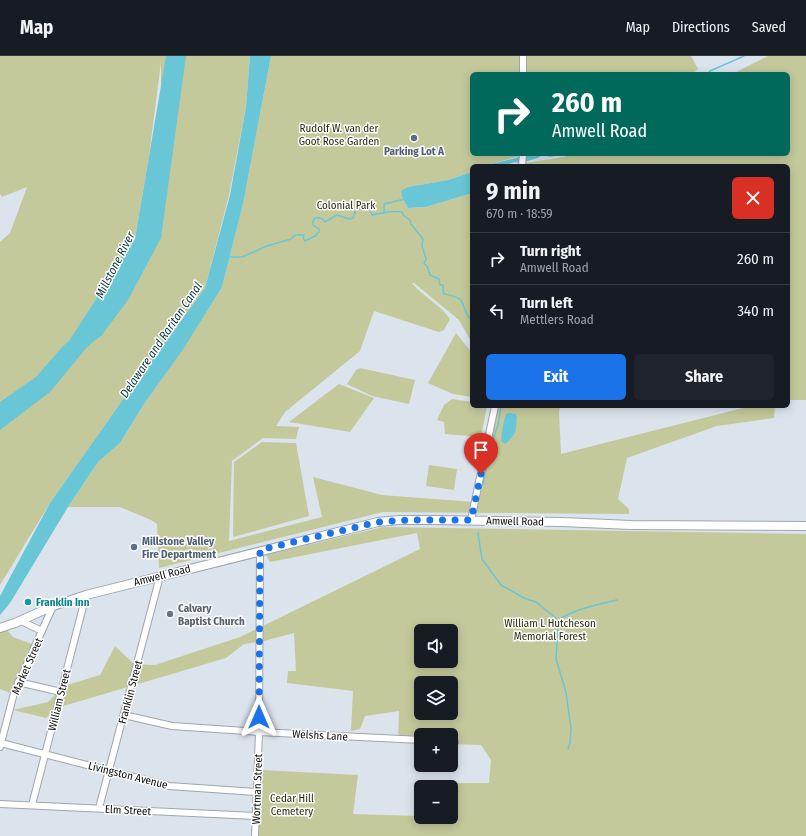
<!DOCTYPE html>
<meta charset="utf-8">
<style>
:root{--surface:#171b24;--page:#20242c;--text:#f1f3f6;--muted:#9ea1a6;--line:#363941;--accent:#1a73e8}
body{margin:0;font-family:"Fira Sans Condensed",sans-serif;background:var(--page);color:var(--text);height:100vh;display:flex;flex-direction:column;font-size:15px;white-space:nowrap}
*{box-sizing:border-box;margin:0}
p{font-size:13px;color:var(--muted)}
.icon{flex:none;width:22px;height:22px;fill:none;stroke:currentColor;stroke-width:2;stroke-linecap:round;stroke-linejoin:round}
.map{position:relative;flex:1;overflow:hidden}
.side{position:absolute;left:470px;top:108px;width:320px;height:244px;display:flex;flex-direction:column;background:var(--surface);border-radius:6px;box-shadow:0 2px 10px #0003}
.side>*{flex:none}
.hud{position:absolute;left:470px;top:16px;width:320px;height:84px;border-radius:6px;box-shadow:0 2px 10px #0003;background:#00695c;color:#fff;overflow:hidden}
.tools{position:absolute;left:414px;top:568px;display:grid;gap:8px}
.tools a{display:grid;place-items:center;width:44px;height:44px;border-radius:6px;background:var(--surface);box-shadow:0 2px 10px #0003;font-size:20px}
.pin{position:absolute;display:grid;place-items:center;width:34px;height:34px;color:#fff;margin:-41px -17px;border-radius:50% 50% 50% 0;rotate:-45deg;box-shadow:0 0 4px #0007}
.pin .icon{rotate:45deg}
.me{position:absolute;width:44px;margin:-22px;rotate:0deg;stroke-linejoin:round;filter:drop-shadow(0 0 3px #0008)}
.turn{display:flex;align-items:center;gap:14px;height:84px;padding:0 16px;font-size:18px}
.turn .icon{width:52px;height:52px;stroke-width:2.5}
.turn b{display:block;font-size:28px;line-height:34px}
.round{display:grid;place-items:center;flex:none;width:42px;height:42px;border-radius:6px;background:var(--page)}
.head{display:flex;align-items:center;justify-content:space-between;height:68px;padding:0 16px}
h1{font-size:24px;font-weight:700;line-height:30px}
.action{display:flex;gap:8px;margin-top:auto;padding:8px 16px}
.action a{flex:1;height:46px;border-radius:6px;background:var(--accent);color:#fff;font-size:16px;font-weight:700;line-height:46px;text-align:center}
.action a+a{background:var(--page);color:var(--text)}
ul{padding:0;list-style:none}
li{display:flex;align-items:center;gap:12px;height:52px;padding:0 16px;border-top:1px solid var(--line)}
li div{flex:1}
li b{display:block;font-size:15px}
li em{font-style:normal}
header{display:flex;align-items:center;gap:24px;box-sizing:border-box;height:56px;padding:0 20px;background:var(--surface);border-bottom:1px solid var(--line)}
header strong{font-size:19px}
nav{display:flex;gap:22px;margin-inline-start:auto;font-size:14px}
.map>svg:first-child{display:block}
.green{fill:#c4c99b;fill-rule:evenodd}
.water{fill:#69c6d6}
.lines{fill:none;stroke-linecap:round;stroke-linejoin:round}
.stream{stroke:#69c6d6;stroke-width:1.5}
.minor-casing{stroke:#9ea6af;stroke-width:8}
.major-casing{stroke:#9ea6af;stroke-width:10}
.minor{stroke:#fff;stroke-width:6}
.major{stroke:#fff;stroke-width:8}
.route{stroke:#1a73e8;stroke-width:7;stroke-dasharray:0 12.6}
.service-dot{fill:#5c6f8a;stroke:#fff;stroke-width:1.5}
.culture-dot{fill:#0f9aa8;stroke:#fff;stroke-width:1.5}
.worship-dot{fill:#6b7280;stroke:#fff;stroke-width:1.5}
.labels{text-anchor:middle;stroke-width:3;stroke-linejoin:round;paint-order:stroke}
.park-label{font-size:11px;fill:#2a2c0d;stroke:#fff}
.service-label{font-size:11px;font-weight:bold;fill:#4e5e75;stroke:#fff}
.street-label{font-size:11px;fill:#0a0d10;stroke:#fff}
.culture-label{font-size:11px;font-weight:bold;fill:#0d838f;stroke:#fff;text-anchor:start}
.worship-label{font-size:11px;font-weight:bold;fill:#5b616d;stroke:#fff;text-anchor:start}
.water-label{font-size:12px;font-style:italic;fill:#08373d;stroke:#fff}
</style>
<header>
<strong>Map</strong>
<nav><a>Map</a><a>Directions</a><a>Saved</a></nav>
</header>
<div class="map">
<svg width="806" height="780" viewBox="0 0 806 780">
<rect width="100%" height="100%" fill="#dbe3ed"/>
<g class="green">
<path d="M0,0H250L246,51L229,139L205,232L126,339L50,447L0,529V186L10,177L27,131L2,141L0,138ZM161,6V182L76,275L135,183L149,100Z"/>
<path d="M271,0H691L698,13L692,18H472V98H527L483,110H472V116L448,124L408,131L403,143L408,152L426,151L472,137V287L459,264L414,227H412C423,241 440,248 450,263L444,274L439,276L374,255L360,295L285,356L276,370L299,371L296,383L263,382L232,405L229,485L322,461L313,421L382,439L474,446L494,350H560L559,356L561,398L751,350H775L774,362L717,370L627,402L618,443L629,453V458L383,456L159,512L157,468L151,464L120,451H68L98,406L120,387L144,348L184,291L222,231L243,148Z"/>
<path d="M768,0H806V344H788V110H504L564,101L571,98H788V18H732Z"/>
<path d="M456,277L472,297V341L453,338L428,327Z"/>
<path d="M360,312L415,324L409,348L372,340L347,328L356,314Z"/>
<path d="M339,328L374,342L350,376L289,366Z"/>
<path d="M452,343L472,346V350H487L481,381L445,378L444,366L437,364L444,349Z"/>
<path d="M262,386L296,387L309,460L233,481L234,406Z"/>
<path d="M429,409L457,413L454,434L426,430Z"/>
<path d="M383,471L806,478V780H258L261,714L358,719L353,758L451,761V731H428L429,727H489L491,704L481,689L451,688V679H421V687L398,686L399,655L365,660L360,673L351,675L353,635L287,627L288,615H296L294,577L264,585L244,588L226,602L60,651L46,662L13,654L48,646L64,630L100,619L115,590L134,608L155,609L240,581L420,493L417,477L270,506L266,499ZM421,575H451V605H421ZM421,627H451V657H421Z"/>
<path d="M6,573L13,581L32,588L10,637L0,633V574Z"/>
</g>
<g class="water">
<path d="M166,0H186L161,182L128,244L102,279L88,290L50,336L0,374V346L36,321L63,290L69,285L135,183Z"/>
<path d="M250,0H271L243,148L222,231L184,292L144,348L120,387L98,406L68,451L10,547L0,559V540L50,447L126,339L205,232L230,139L246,51Z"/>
<path d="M532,98H561C555,100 549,103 543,98L538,102L520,107L515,106L502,110H483Z"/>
<path d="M472,116V137L426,151L408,152L403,143L401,135L408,131L448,124Z"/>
<path d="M509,357L516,358L517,361C516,365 517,367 516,371C516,378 510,384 505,388L501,385C502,376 503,366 506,358Z"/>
</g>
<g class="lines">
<g class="stream">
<path d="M707,18L710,15L744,0"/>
<path d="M384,157V148L405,143"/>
<path d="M230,201H242L267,190L291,183L295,179H304L303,182L305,185L315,180L319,176V173L313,169V165L315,162C320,161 323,162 325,166L337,159L349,163L353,162L356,154L367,151L370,154L372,159C382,157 392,154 402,156L403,159L410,164L411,168L423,183L422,190L426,203L424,208L427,210L430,219L439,223L440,229H443C444,232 442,235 444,238C472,243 457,249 472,265"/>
<path d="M487,407L490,405L491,397L494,393L493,383L498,369L501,350"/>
<path d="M483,428L486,412"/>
<path d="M478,477L482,503L501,529L524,542L536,546L557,563L558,570L556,603L566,636L571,673L570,687L568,693"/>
<path d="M557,565C574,553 596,549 617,544"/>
</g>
<g class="minor-casing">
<g id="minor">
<path d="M523,0V18"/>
<path d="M522,110L523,98"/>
<path d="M471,464L495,350"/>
<path d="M21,565L42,575"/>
<path d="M18,626L61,636"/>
<path d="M124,659L172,670L259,676L421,684"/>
<path d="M451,686H455"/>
<path d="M1,687L169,730L257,736"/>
<path d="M0,691L14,637L53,550"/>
<path d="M0,748L256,760"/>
<path d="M32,749L86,539"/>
<path d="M99,752L160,520"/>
<path d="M255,780L259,676L260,495"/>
</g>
</g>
<g class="major-casing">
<path id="major" d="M0,572L15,567L53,550L86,539L378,466L399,464H435L562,466L631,469L806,470"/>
</g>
<use href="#minor" class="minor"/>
<use href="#major" class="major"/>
</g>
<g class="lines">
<path class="route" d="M259,661L260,494L378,466L410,464H471L481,418"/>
</g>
<g class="service-dot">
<circle cx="414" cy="82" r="4"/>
<circle cx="134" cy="491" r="4"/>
</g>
<circle class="culture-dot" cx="28" cy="546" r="4"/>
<circle class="worship-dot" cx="170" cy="558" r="4"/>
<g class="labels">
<g class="park-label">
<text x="339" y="76">Rudolf W. van der<tspan x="339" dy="13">Goot Rose Garden</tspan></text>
<text x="346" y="153">Colonial Park</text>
<text x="550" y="571">William L Hutcheson<tspan x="550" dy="13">Memorial Forest</tspan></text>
<text x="292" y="746">Cedar Hill<tspan x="292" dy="13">Cemetery</tspan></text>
</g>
<g class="service-label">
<text x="414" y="99">Parking Lot A</text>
<text x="142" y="489" text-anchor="start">Millstone Valley<tspan x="142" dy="13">Fire Department</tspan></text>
</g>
<g class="street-label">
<text transform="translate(515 465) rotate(1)" y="4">Amwell Road</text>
<text transform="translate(162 519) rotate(-14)" y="4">Amwell Road</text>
<text transform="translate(27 610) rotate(-66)" y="4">Market Street</text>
<text transform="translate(130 636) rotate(-75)" y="4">Franklin Street</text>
<text transform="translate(59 644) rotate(-76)" y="4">William Street</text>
<text transform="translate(320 679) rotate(3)" y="4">Welshs Lane</text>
<text transform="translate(128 719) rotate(14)" y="4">Livingston Avenue</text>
<text transform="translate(257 733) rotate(-88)" y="4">Wortman Street</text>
<text transform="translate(128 754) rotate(3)" y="4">Elm Street</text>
</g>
<g class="culture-label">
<text x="36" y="550">Franklin Inn</text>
</g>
<g class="worship-label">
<text x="178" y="556">Calvary<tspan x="178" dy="13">Baptist Church</tspan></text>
</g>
<g class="water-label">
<text transform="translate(115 209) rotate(-63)" y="4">Millstone River</text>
<text transform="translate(161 284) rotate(-56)" y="4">Delaware and Raritan Canal</text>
</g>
</g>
</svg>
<div class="tools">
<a><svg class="icon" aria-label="sound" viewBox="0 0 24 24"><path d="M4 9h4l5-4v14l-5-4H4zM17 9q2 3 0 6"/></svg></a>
<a><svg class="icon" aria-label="layers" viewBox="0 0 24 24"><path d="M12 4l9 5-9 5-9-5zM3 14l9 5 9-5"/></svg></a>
<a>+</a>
<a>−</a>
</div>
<div class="pin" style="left:481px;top:418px;background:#d93025"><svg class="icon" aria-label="arrive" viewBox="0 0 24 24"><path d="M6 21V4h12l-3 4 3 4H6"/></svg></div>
<svg class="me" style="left:259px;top:661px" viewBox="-20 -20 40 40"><path d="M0-17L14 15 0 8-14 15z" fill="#1a73e8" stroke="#fff" stroke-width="4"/></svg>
<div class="hud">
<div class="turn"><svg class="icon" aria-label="right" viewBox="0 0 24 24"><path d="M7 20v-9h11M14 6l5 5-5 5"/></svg><div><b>260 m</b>Amwell Road</div></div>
</div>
<section class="side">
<div class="head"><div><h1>9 min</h1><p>670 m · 18:59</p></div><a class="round" style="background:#d93025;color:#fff"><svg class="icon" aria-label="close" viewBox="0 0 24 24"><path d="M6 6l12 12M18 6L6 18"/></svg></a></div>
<ul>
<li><svg class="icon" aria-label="right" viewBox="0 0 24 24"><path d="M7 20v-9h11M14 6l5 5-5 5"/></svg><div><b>Turn right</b><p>Amwell Road</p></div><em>260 m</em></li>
<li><svg class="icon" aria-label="left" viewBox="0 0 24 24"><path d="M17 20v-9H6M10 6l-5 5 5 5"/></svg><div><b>Turn left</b><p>Mettlers Road</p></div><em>340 m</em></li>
</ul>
<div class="action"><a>Exit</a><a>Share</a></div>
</section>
</div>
